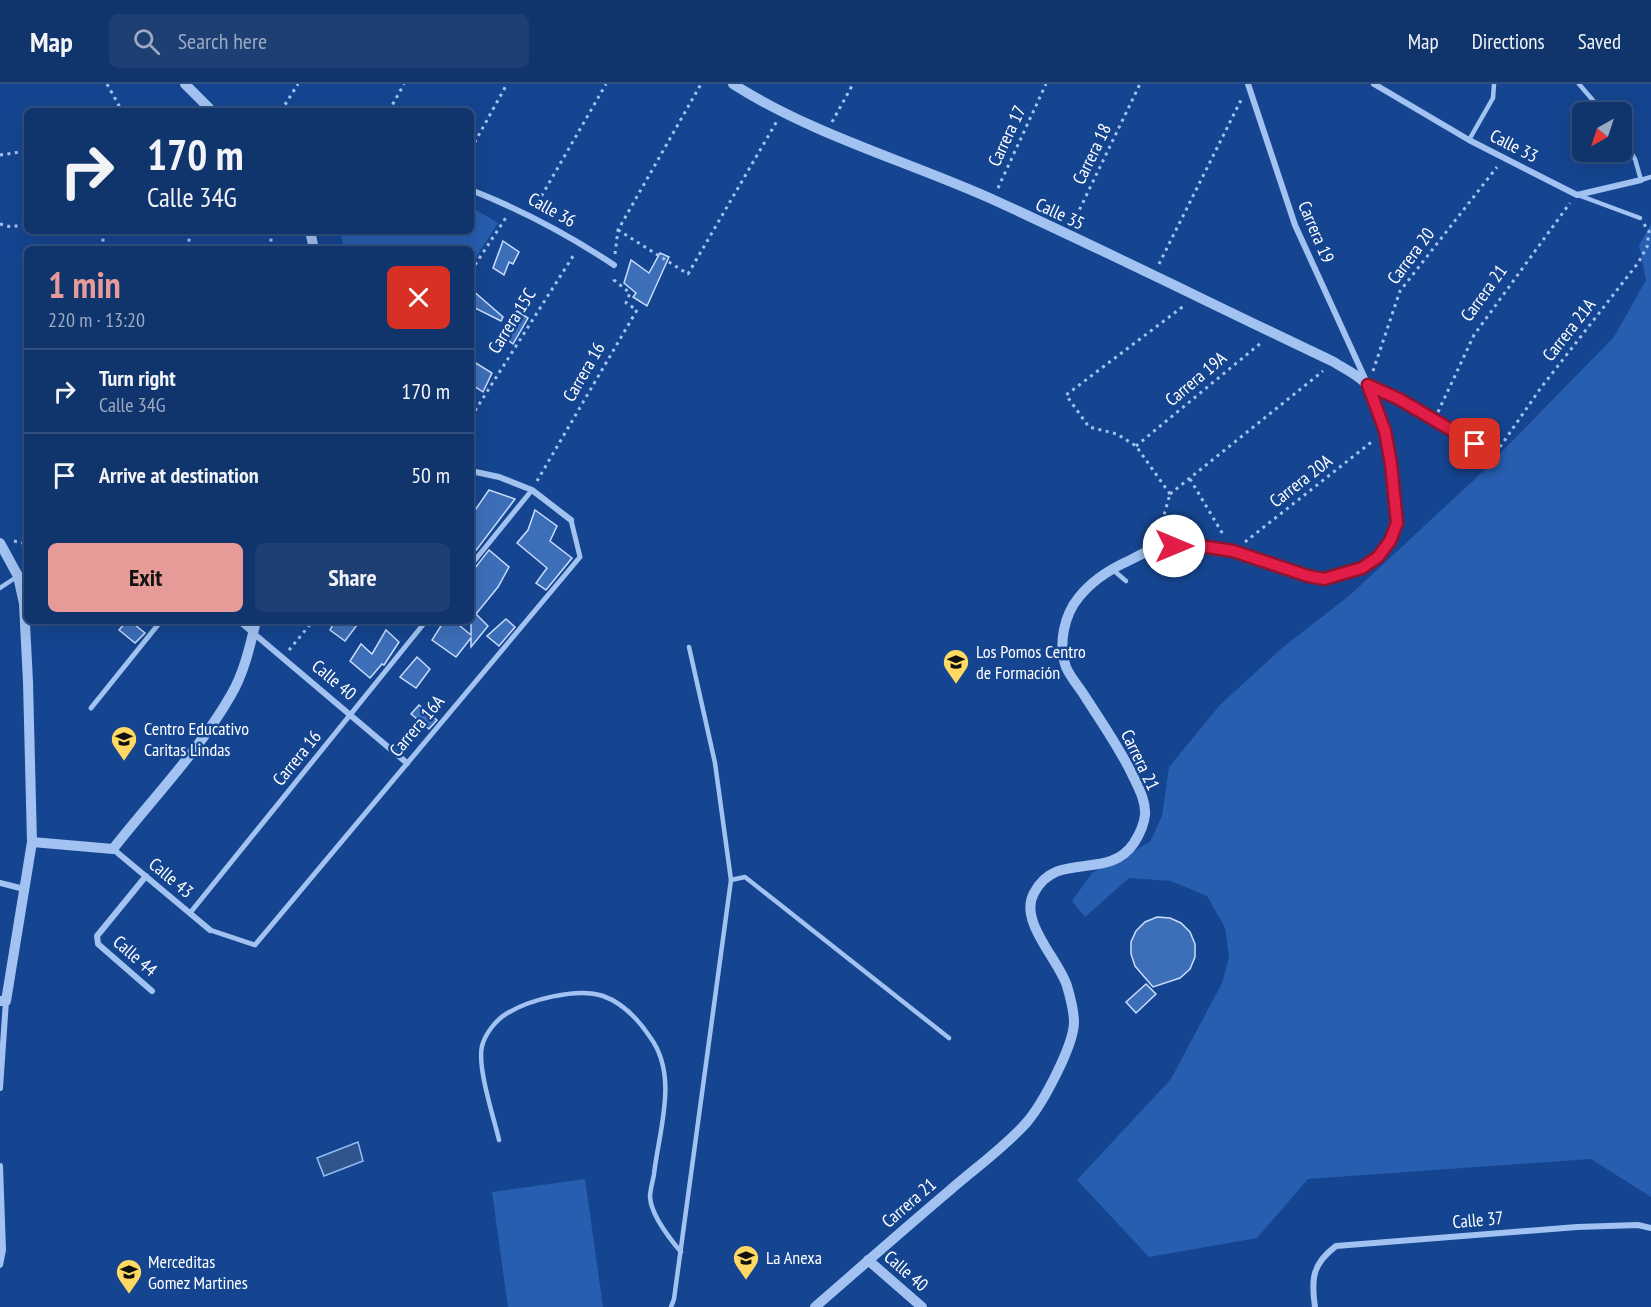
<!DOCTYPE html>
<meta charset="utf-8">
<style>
:root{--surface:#10346c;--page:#1e3f74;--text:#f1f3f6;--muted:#9caac2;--line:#304f7f;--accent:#e69b98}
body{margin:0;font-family:"PT Sans Narrow",sans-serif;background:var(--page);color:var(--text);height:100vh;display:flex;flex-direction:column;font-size:22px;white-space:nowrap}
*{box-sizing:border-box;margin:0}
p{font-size:20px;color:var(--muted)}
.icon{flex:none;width:33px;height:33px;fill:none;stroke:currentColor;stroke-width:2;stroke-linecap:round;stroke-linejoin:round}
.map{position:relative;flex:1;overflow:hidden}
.drawer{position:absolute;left:24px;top:162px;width:450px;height:378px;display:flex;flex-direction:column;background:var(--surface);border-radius:9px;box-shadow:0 6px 24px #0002,0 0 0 2px var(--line)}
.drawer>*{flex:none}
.hud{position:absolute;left:24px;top:24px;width:450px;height:126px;border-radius:9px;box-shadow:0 6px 24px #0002,0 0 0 2px var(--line);background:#10346c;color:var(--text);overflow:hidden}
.needle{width:39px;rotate:219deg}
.tools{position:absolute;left:1572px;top:18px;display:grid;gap:12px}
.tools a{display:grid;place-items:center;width:60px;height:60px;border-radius:9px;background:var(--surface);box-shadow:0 6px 24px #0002,0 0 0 2px var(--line);font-size:30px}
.pin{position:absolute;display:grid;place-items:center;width:51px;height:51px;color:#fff;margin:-26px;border-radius:12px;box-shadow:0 3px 9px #0006}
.me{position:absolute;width:66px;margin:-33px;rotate:90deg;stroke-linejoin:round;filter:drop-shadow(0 0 4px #0008)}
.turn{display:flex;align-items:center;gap:21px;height:126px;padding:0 24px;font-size:27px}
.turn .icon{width:78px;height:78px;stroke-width:2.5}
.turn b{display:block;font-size:42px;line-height:51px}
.round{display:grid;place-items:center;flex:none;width:63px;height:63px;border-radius:9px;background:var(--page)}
.overview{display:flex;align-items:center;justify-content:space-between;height:102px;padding:0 24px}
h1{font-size:36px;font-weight:700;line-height:45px;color:var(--accent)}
.primary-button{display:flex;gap:12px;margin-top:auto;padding:12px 24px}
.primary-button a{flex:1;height:69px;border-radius:9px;background:var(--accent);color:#111;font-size:24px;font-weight:700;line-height:69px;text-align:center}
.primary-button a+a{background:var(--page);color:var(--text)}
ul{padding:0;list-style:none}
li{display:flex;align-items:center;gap:18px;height:84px;padding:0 24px;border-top:2px solid var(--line)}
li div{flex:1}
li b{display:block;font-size:22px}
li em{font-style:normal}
header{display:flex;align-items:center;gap:36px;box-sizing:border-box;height:84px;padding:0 30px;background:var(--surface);border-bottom:2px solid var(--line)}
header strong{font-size:28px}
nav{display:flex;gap:33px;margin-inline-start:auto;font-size:21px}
.search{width:420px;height:54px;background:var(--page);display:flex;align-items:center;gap:15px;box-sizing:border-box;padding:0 21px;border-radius:9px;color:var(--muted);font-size:22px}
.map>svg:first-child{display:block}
.green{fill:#275eaf}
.water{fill:#30548c;stroke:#94bcf4;stroke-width:1.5}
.building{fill:#3d6fb9;stroke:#c9ddfc;stroke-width:1.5}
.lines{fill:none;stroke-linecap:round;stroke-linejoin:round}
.path{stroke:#a2c2f1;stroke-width:3;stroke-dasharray:3 4.5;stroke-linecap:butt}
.service{stroke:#a2c2f1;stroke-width:4.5}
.pedestrian{stroke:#a2c2f1;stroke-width:5}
.minor{stroke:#a2c2f1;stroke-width:6}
.tertiary{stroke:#a2c2f1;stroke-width:10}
.route-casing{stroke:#92132f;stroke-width:15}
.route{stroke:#e11d48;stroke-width:10}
.labels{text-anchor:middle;stroke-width:5;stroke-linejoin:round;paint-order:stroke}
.street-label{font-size:18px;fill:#fff;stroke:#154590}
.poi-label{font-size:18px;fill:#fff;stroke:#154590;text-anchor:start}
</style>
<header>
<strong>Map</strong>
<div class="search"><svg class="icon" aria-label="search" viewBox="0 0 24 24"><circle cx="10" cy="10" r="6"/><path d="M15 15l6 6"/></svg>Search here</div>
<nav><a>Map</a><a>Directions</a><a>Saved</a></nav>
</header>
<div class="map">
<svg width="1651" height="1223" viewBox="0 0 1651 1223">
<rect width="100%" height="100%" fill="#154590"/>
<g class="green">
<path d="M471,123L498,139L471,181V165H345L339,147H471Z"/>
<path d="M1651,140V1113L1591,1075L1308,1095L1257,1154L1149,1173L1077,1096L1171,995L1222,899L1229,873L1225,844L1207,812L1171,797L1129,794L1085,833L1072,817L1092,789L1150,758L1162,732L1169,683L1220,621L1282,564L1350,511L1477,393L1614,253L1646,196L1639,161Z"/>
<path d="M585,1095L603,1223H508L492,1108Z"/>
</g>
<path class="water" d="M358,1058L363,1077L324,1092L317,1074Z"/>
<g class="building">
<path d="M503,157L519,168L513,180L509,178L504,191L493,184Z"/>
<path d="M660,169L669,173L647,222L633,213L636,209L624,199L631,176L649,189Z"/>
<path d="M471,205L503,233L501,237L471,222Z"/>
<path d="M517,227L528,234L513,260L499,250Z"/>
<path d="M471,276L492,289L483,308L471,300Z"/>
<path d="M489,406L515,415L471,473V432Z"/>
<path d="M535,426L557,442L550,457L572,474L546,506L536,499L547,484L517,459L528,446Z"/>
<path d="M489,466L509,483L498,503L476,530L488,542L471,563V554L456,573L432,556L444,537H454L471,551V486L475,484Z"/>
<path d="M506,535L515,543L499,562L487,552Z"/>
<path d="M127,537H130L145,549L135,559L119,546Z"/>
<path d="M335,537H360L345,557L330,546Z"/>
<path d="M386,546L399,558L384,581L382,580L370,594L350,577L361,560L372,570Z"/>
<path d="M417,573L430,585L416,604L400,593Z"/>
<path d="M419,621L437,636L429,645L411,630Z"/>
<path d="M1157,833L1170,834L1181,839L1190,848L1195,860V873L1190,885L1180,894L1153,903L1135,882L1131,870V858L1136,847L1145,838Z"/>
<path d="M1146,900L1156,910L1136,929L1126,918Z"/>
</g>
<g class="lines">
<g class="path">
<path d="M107,0L122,27"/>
<path d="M281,27L298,0"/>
<path d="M389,27L404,0"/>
<path d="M832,38L853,0"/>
<path d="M471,65L507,0"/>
<path d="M0,71L27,67"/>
<path d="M998,104L1046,0"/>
<path d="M534,125L606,0"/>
<path d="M1073,139L1140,0"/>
<path d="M0,140L11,143L27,140"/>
<path d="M618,146L688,190L777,37"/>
<path d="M102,165L104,147"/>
<path d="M188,165L190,147"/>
<path d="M270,165L272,147"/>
<path d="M615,170L618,146L701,0"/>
<path d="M1159,180L1242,14"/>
<path d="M471,187L507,132"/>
<path d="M1373,287L1400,207L1497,83"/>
<path d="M1438,328L1474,251L1570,119"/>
<path d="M471,333L575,169"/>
<path d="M1136,362L1262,258"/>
<path d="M1500,363L1540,305L1638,179L1647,163L1649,147L1644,140"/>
<path d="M1190,395L1224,452"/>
<path d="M537,397L637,226L626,219L630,209L614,196V192"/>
<path d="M1170,410L1136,362L1117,350L1089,343L1066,311L1185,221"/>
<path d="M1170,410L1323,287"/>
<path d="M1158,452L1170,410"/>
<path d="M14,457L27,460"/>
<path d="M1245,458L1374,356"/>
<path d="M289,566L313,537"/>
</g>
<g class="service">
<path d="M1579,0L1603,28"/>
<path d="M1622,55L1635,75L1641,96L1651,93"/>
<path d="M1469,56L1493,14L1494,0"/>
<path d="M1578,111L1640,134"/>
<path d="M1112,485L1126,497"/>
<path d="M0,504L18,492"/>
<path d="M689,563L715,679L731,796"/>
<path d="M499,1056C494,1034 477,984 482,962C485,950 496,936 506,930C528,916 577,903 603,912C623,919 638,935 650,953C679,992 659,1046 654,1090C653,1097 650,1106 650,1113C651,1130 670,1155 681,1168"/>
<path d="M671,1223L674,1215L731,796L745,793L949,954"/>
</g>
<g class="pedestrian">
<path d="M471,481L532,406"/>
<path d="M91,624L161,537"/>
<path d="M190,829L426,537"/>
<path d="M210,846L255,861L580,473L571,436"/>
</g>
<g class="minor">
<path d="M1248,0L1295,141L1368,301L1399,315L1495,372"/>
<path d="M1374,0L1469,56L1577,111L1641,96"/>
<path d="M471,106C522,126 569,151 614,181"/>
<path d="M471,387L499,393L532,406L571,436"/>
<path d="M239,537L407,679"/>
<path d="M113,765L210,846"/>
<path d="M146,792L97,852L98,860L152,907"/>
<path d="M0,799L24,805"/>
<path d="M0,1004L6,917"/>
<path d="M0,1082L3,1166L0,1181"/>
<path d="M1315,1223C1311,1195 1312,1180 1336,1162L1577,1143L1638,1141L1651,1144"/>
</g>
<g class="tertiary">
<path d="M185,0L212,27"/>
<path d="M733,0C813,51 907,77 994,116C1108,168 1220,224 1334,278C1344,285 1363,293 1369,304C1382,324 1388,358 1392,382C1398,427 1405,468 1353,487C1345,490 1335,495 1325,495C1307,495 1286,484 1268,479C1235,468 1187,453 1153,465C1144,468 1135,474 1126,478C1109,486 1091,498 1079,513C1064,531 1058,560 1066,583C1070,593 1080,604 1086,614C1102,639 1119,663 1132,690C1138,703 1146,716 1145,731C1144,741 1139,751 1134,759C1108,798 1057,765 1034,809C1018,837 1059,876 1067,902C1070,912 1074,928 1074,939C1073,963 1043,1019 1027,1038C1007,1061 973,1086 949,1107C904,1145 860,1184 815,1223"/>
<path d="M310,147L314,165"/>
<path d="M0,459L18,492L24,520L28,598L32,758L6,917H0"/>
<path d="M32,758L113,765C152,715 199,667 231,611C244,589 250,562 256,537"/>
<path d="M868,1176L922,1223"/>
</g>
</g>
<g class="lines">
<g class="route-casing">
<path id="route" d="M1174,462L1194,461L1233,467L1308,492L1324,495L1362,484L1378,473L1390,457L1397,439L1391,380L1385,347L1368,301L1399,315L1475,360"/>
</g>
<use href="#route" class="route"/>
</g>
<defs>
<g id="school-pin" transform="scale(1.35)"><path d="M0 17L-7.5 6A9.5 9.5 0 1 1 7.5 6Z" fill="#ffd961" stroke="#154590"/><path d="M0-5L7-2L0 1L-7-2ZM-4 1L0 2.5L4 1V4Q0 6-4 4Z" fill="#111"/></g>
</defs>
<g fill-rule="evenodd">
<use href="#school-pin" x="956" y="578"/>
<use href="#school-pin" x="124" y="655"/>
<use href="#school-pin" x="746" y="1174"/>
<use href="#school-pin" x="129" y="1188"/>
</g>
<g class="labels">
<g class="street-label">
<text transform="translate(1007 52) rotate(-65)" y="6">Carrera 17</text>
<text transform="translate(1514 62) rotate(27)" y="6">Calle 33</text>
<text transform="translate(1092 70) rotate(-64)" y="6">Carrera 18</text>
<text transform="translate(552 126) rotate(29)" y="6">Calle 36</text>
<text transform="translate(1060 130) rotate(25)" y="6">Calle 35</text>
<text transform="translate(1316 148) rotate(67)" y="6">Carrera 19</text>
<text transform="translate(1411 172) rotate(-53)" y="6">Carrera 20</text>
<text transform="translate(1484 209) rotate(-54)" y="6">Carrera 21</text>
<text transform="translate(512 237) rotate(-58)" y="6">Carrera 15C</text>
<text transform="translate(1569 246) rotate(-52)" y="6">Carrera 21A</text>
<text transform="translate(584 288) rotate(-60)" y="6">Carrera 16</text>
<text transform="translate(1196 295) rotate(-40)" y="6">Carrera 19A</text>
<text transform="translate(1301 397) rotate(-38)" y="6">Carrera 20A</text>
<text transform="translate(334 596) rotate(40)" y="6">Calle 40</text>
<text transform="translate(417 642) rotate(-50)" y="6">Carrera 16A</text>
<text transform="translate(297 674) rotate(-51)" y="6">Carrera 16</text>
<text transform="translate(1140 676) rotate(64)" y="6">Carrera 21</text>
<text transform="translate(171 794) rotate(40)" y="6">Calle 43</text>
<text transform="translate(135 872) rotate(41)" y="6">Calle 44</text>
<text transform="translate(909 1119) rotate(-41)" y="6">Carrera 21</text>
<text transform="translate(1478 1136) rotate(-5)" y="6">Calle 37</text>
<text transform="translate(906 1187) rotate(41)" y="6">Calle 40</text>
</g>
<g class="poi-label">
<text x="976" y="574">Los Pomos Centro<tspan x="976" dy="21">de Formación</tspan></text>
<text x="144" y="651">Centro Educativo<tspan x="144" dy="21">Caritas Lindas</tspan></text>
<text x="766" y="1180">La Anexa</text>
<text x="148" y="1184">Merceditas<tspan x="148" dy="21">Gomez Martines</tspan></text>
</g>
</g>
</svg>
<div class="tools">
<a><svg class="needle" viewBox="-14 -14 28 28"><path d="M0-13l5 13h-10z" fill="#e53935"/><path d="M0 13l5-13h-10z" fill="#9caac2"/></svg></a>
</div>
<div class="pin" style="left:1475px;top:360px;background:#d93025"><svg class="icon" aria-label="arrive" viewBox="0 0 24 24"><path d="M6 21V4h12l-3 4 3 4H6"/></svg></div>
<svg class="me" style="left:1174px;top:462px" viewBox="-20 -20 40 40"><circle r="19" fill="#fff"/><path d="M0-13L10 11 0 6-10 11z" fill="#e11d48"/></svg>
<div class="hud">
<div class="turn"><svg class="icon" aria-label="right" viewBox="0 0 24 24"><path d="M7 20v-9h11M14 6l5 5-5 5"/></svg><div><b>170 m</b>Calle 34G</div></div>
</div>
<section class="drawer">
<div class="overview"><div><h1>1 min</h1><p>220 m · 13:20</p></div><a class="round" style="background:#d93025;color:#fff"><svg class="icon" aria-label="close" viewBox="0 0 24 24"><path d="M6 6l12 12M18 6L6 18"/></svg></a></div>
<ul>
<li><svg class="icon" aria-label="right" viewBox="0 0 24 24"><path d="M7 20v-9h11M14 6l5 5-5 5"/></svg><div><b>Turn right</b><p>Calle 34G</p></div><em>170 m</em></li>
<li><svg class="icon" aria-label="arrive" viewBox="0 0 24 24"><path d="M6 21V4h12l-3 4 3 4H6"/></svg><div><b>Arrive at destination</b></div><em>50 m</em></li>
</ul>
<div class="primary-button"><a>Exit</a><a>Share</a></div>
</section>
</div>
